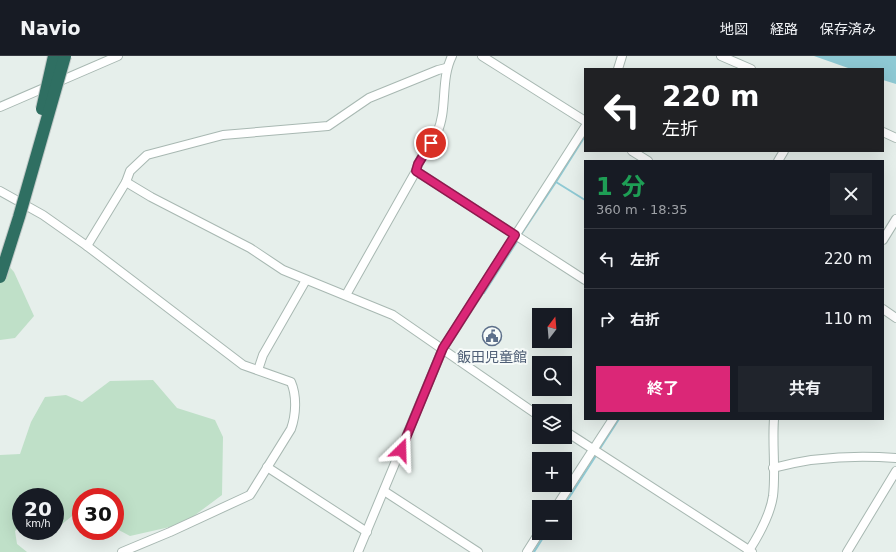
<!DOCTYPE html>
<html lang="ja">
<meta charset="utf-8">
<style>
:root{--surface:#171b24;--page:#20242c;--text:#f1f3f6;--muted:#9ea1a6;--line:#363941;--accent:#db2777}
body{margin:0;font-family:"DejaVu Sans","Noto Sans JP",sans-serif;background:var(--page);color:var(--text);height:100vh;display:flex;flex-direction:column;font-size:15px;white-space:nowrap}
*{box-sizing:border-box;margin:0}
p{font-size:13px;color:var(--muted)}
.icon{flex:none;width:22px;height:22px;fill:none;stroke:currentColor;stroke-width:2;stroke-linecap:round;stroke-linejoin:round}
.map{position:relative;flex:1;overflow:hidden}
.drawer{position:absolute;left:584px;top:104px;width:300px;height:260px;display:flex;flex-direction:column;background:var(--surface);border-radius:0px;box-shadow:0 4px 16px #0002}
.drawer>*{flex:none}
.top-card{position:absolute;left:584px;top:12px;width:300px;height:84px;border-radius:0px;box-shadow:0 4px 16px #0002;background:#202124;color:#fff;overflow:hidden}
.needle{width:26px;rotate:16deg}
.tools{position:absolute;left:532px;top:252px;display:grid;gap:8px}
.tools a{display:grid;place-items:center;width:40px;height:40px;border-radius:0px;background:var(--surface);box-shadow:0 4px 16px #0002;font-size:20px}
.speed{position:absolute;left:12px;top:432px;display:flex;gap:8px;font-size:20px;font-weight:700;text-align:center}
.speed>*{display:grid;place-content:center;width:52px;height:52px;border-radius:50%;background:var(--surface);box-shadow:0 4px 16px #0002;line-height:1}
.speed small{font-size:10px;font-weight:400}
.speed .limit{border:6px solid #d22;background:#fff;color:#111}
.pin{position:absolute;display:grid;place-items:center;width:34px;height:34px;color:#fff;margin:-17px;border:2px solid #fff;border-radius:50%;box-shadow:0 1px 4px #0007}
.me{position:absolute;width:44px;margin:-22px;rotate:22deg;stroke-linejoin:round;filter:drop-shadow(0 0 3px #0008)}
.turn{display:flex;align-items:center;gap:14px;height:84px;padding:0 12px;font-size:18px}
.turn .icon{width:52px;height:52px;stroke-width:2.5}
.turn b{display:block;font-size:28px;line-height:34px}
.round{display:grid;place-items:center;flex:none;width:42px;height:42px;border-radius:0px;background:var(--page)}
.headline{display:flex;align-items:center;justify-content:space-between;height:68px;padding:0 12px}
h1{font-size:24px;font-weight:700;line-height:30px;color:#1e9e55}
.cta{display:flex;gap:8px;margin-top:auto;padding:8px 12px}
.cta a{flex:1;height:46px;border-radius:0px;background:var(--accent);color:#fff;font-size:16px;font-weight:700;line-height:46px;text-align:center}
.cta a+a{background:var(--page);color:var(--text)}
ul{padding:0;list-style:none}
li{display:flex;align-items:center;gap:12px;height:60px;padding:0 12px;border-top:1px solid var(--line)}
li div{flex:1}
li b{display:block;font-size:15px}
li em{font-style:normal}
header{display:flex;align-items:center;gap:24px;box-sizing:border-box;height:56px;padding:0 20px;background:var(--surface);border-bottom:1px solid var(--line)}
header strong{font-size:19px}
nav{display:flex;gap:22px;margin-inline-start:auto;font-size:14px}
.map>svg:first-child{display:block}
.green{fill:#bfe0c8}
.water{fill:#8ec9d4}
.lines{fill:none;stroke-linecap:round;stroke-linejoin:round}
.stream{stroke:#8ec9d4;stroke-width:2}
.minor-casing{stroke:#a8b8b2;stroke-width:10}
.minor{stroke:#fff;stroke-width:8}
.highway-bridge-casing{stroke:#c2cac8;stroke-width:14;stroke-linecap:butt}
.highway-bridge{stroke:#2f6f62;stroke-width:12}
.route-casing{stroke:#8e194d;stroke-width:10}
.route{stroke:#db2777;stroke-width:7}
.labels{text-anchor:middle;stroke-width:4;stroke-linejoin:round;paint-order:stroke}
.service-label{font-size:14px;fill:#4e5e75;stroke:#f7fbf9}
</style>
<header>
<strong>Navio</strong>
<nav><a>地図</a><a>経路</a><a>保存済み</a></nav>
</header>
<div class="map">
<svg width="896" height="496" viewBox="0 0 896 496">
<rect width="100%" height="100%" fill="#e6efeb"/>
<g class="green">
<path d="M0,200L14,216L34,260L15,282L0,284Z"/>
<path d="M153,324L177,352L215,364L223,381L222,439L183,468L130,480L115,472V441H81V453L57,472L55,470V441H21V469L15,475L17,488L27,496H0V362V399L20,398L31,366L45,341L66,339L82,346L110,325Z"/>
</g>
<path class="water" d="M814,0H896V28L883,24V13H851Z"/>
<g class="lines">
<g class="stream">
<path d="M585,80L556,126L585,144"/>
<path d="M520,180L556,126"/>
<path d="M484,237L518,184"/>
<path d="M599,394L619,363"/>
<path d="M563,451L597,398"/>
<path d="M534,496L546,477"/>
</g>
<g class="minor-casing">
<g id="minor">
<path d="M482,0L585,65"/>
<path d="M721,0L751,13"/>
<path d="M618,13L622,0"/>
<path d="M0,51L118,0"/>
<path d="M883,76L896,82"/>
<path d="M632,95L648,105"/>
<path d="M778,105L784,95"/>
<path d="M416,115L585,224"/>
<path d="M126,126L151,141L250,192L283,214L393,259L539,360"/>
<path d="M0,135L43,159L87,190L126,126L130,115L147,99L223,79L328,70L369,42L438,14L446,12"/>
<path d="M883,184L896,163"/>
<path d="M87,190L243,309L291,326C297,340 296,359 291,373L250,439L170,476L122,496"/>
<path d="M346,239L416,115C419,100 431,90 437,77C448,53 440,24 452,0"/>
<path d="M883,253L896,262"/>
<path d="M258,314L263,299L306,224"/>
<path d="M565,375L752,496"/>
<path d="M267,411L367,476"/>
<path d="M773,412C813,401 855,399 896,402"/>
<path d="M384,435L478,496"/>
<path d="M556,451L613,363"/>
<path d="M358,496L443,292L585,71"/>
<path d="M527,496L539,477"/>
<path d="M748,496C759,479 770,460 773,440C776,415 772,389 774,363"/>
<path d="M847,496L896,415"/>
</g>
</g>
<use href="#minor" class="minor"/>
<g class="highway-bridge-casing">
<g id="highway-bridge">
<path d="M42,53L54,0"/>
<path d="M0,221L19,161L65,0"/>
</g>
</g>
<use href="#highway-bridge" class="highway-bridge"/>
</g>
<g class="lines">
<g class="route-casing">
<path id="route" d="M401,394L443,292L515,179L416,115L418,108L431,87"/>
</g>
<use href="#route" class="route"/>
</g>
<defs>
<g id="civic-ring" transform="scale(1)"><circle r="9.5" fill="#f7fbf9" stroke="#5c6f8a" stroke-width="1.5"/><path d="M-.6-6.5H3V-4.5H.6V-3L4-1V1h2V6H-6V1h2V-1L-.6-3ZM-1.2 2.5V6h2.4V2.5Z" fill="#5c6f8a"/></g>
</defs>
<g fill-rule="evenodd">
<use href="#civic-ring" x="492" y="280"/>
</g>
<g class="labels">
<g class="service-label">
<text x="492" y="306">飯田児童館</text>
</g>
</g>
</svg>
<div class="tools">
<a><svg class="needle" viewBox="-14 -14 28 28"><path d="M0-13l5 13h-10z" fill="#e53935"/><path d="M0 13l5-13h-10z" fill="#9ea1a6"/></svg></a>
<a><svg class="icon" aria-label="search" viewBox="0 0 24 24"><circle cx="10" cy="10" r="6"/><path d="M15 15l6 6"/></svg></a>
<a><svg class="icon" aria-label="layers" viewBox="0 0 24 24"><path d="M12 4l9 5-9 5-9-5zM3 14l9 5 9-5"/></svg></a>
<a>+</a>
<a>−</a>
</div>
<div class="speed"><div>20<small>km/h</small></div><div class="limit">30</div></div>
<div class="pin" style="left:431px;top:87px;background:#d93025"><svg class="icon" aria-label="arrive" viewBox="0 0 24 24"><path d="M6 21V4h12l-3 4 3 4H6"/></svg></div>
<svg class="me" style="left:401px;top:394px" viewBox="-20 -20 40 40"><path d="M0-17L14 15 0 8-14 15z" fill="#db2777" stroke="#fff" stroke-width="4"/></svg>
<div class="top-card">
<div class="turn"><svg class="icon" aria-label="left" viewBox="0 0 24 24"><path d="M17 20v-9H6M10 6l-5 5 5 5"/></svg><div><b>220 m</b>左折</div></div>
</div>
<section class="drawer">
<div class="headline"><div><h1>1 分</h1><p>360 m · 18:35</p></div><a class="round"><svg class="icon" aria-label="close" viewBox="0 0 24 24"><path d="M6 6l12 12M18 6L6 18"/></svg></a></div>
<ul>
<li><svg class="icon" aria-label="left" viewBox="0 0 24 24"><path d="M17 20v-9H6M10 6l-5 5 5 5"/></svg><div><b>左折</b></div><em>220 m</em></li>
<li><svg class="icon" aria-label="right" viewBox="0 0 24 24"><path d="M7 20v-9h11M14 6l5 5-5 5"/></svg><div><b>右折</b></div><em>110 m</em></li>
</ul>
<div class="cta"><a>終了</a><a>共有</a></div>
</section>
</div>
